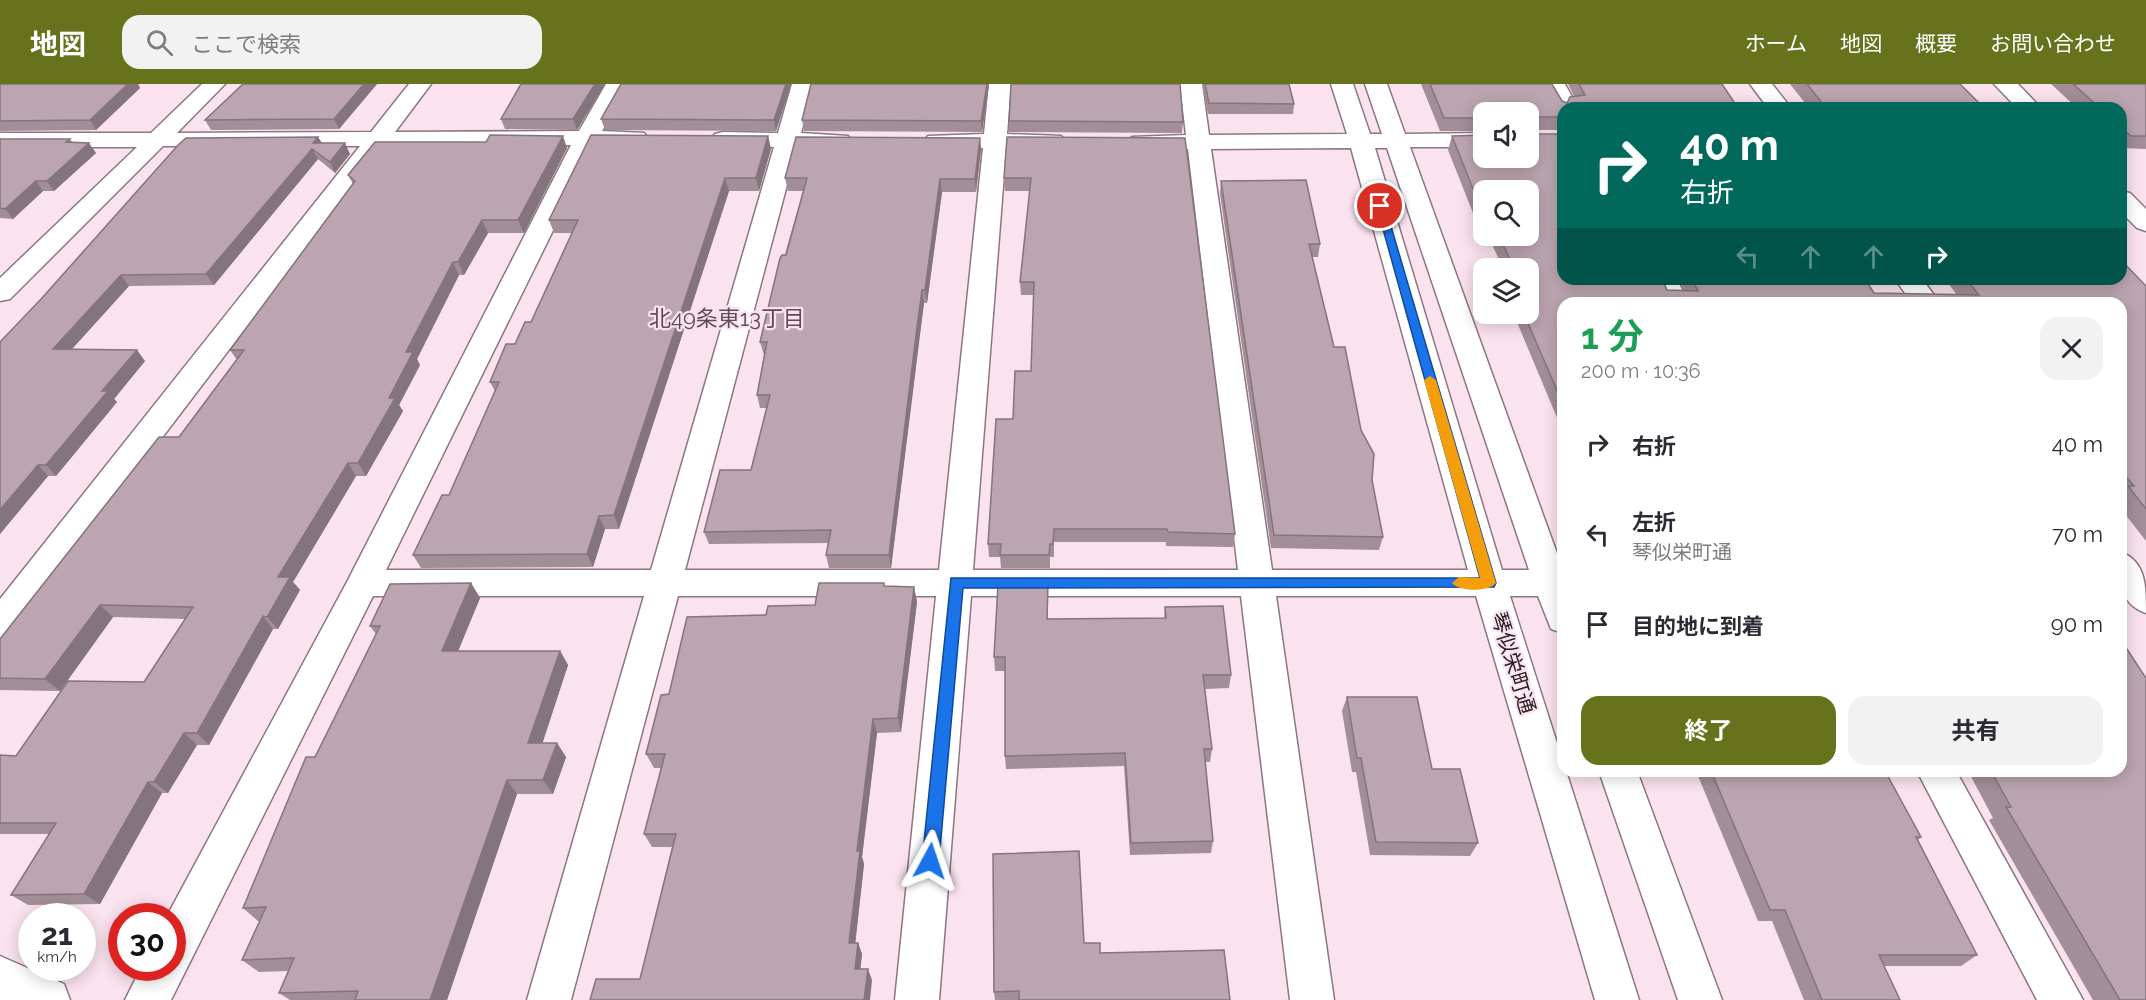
<!DOCTYPE html>
<html lang="ja">
<meta charset="utf-8">
<style>
:root{--surface:#fff;--page:#f2f2f3;--text:#2b2b33;--muted:#7c7c81;--accent:#66721c}
body{margin:0;font-family:Raleway,"Noto Sans JP",sans-serif;background:var(--page);color:var(--text);height:100vh;display:flex;flex-direction:column;font-size:22px;white-space:nowrap}
*{box-sizing:border-box;margin:0}
p{font-size:20px;color:var(--muted)}
.icon{flex:none;width:33px;height:33px;fill:none;stroke:currentColor;stroke-width:2;stroke-linecap:round;stroke-linejoin:round}
.map{position:relative;flex:1;overflow:hidden}
.panel{position:absolute;left:1557px;top:213px;width:570px;height:480px;display:flex;flex-direction:column;background:var(--surface);border-radius:18px;box-shadow:0 3px 15px #0003}
.panel>*{flex:none}
.guide{position:absolute;left:1557px;top:18px;width:570px;height:183px;border-radius:18px;box-shadow:0 3px 15px #0003;background:#00695c;color:#fff;overflow:hidden}
.fabs{position:absolute;left:1473px;top:18px;display:grid;gap:12px}
.fabs a{display:grid;place-items:center;width:66px;height:66px;border-radius:12px;background:var(--surface);box-shadow:0 3px 15px #0003;font-size:30px}
.speed{position:absolute;left:18px;top:819px;display:flex;gap:12px;font-size:30px;font-weight:700;text-align:center}
.speed>*{display:grid;place-content:center;width:78px;height:78px;border-radius:50%;background:var(--surface);box-shadow:0 3px 15px #0003;line-height:1}
.speed small{font-size:15px;font-weight:400}
.speed .limit{border:9px solid #d22;background:#fff;color:#111}
.pin{position:absolute;display:grid;place-items:center;width:51px;height:51px;color:#fff;margin:-26px;border:3px solid #fff;border-radius:50%;box-shadow:0 2px 6px #0007}
.me{position:absolute;width:66px;margin:-33px;rotate:5deg;stroke-linejoin:round;filter:drop-shadow(0 0 4px #0008)}
.turn{display:flex;align-items:center;gap:21px;height:126px;padding:0 24px;font-size:27px}
.turn .icon{width:78px;height:78px;stroke-width:2.5}
.turn b{display:block;font-size:42px;line-height:51px}
.lanes{display:flex;align-items:center;height:57px;padding:0 24px;background:#0003;justify-content:center;gap:30px;direction:ltr}
.lanes .off{opacity:.35}
.round{display:grid;place-items:center;flex:none;width:63px;height:63px;border-radius:18px;background:var(--page)}
.head{display:flex;align-items:center;justify-content:space-between;height:102px;padding:0 24px}
h1{font-size:36px;font-weight:700;line-height:45px;color:#1e9e55}
.cta{display:flex;gap:12px;margin-top:auto;padding:12px 24px}
.cta a{flex:1;height:69px;border-radius:18px;background:var(--accent);color:#fff;font-size:24px;font-weight:700;line-height:69px;text-align:center}
.cta a+a{background:var(--page);color:var(--text)}
ul{padding:0;list-style:none}
li{display:flex;align-items:center;gap:18px;height:90px;padding:0 24px}
li div{flex:1}
li b{display:block;font-size:22px}
li em{font-style:normal}
header{display:flex;align-items:center;gap:36px;box-sizing:border-box;height:84px;padding:0 30px;background:var(--accent);color:#fff}
header strong{font-size:28px}
nav{display:flex;gap:33px;margin-inline-start:auto;font-size:21px}
.search{width:420px;height:54px;background:var(--page);display:flex;align-items:center;gap:15px;box-sizing:border-box;padding:0 21px;border-radius:18px;color:var(--muted);font-size:22px}
.map>svg:first-child{display:block}
.lines{fill:none;stroke-linecap:round;stroke-linejoin:round}
.minor-casing{stroke:#8c7781;stroke-width:3}
.minor{fill:#fff;fill-rule:evenodd}
.wall{fill:#a28e97}
.shaded-wall{fill:#84747b}
.building{fill:#bca5b0;stroke:#84747b;stroke-width:1.5}
.route{fill:#1a73e8;stroke:#114b97;stroke-width:1.5}
.slow{fill:#f59e0b}
.labels{text-anchor:middle;stroke-width:4.5;stroke-linejoin:round;paint-order:stroke}
.street-label{font-size:21px;fill:#282024;stroke:#fae2ee}
.neighbourhood-label{font-size:22px;fill:#604c56;stroke:#fae2ee}
</style>
<header>
<strong>地図</strong>
<div class="search"><svg class="icon" aria-label="search" viewBox="0 0 24 24"><circle cx="10" cy="10" r="6"/><path d="M15 15l6 6"/></svg>ここで検索</div>
<nav><a>ホーム</a><a>地図</a><a>概要</a><a>お問い合わせ</a></nav>
</header>
<div class="map">
<svg width="2146" height="916" viewBox="0 0 2146 916">
<rect width="100%" height="100%" fill="#fae2ee"/>
<g class="lines">
<g class="minor-casing">
<g id="minor">
<path d="M202,0H225L177,49L371,48L409,0H431L395,48L579,47L606,0H628L602,47L644,49L648,54L644,59L595,61L386,486H651L774,63L723,62L715,60L711,55L715,50L723,48L778,49L792,0H814L801,49L848,52L852,57L848,62L797,63L685,486H939L983,64L928,62L924,57L928,52L984,50L989,0H1011L1007,50L1061,52L1065,57L1061,62L1006,64L973,486H1238L1188,65L1132,63L1128,58L1132,53L1186,51L1180,0H1202L1209,51L1347,50L1331,0H1353L1370,50H1382L1365,0H1387L1405,50L1484,49V63H1410L1563,486V549L1551,545L1538,512H1510L1563,678V687H1566L1639,916H1595L1476,512H1276L1334,916H1290L1241,512H971L939,916H895L936,512H678L571,916H527L644,512H373L171,916H125L141,884H172V832H167L347,498L571,61L384,62L12,551L0,555V515L360,62H163L10,215L0,217V194L137,63H0V49H151ZM1351,64L1468,486H1272L1211,65ZM1375,64H1387L1529,486H1502Z"/>
<path d="M1543,0H1565L1578,24H1563V30L1559,29Z"/>
<path d="M1750,0H1772L1791,24H1768Z"/>
<path d="M1994,0H2018L2041,24H2017Z"/>
<path d="M2121,107L2130,109L2146,125V147L2137,144L2121,128Z"/>
<path d="M1650,195H1676L1690,219H1662Z"/>
<path d="M1895,195H1922L1940,219H1912Z"/>
<path d="M2121,468C2146,478 2146,502 2146,529C2117,519 2121,494 2121,468Z"/>
<path d="M1599,687H1637L1722,916H1678Z"/>
<path d="M1917,687H1956L2083,916H2037Z"/>
<path d="M0,872L64,900L70,916H0Z"/>
</g>
</g>
<use href="#minor" class="minor"/>
</g>
<g class="wall">
<path d="M0,0H138L140,4L96,46L0,47Z"/>
<path d="M243,0H377L339,45L211,46L205,36Z"/>
<path d="M605,0L577,46L505,45L501,35Z"/>
<path d="M621,0H791L776,47L605,46L601,35Z"/>
<path d="M811,0H989L982,48L804,47L802,36Z"/>
<path d="M1202,0H1289L1294,20L1293,30H1208Z"/>
<path d="M1421,0H1552L1562,17L1567,19L1574,12L1568,0H1722L1563,24V46H1531V50L1667,206H1684L1679,195H1865L1874,209L1957,211L1945,195H2121L2146,202V457L2121,425V219H1563V348L1514,231V230H1528V184H1503L1488,152H1528L1484,106V140L1478,129H1473L1448,66L1452,52L1528,74L1484,28V47H1440Z"/>
<path d="M1790,0H1960L1984,24H1809Z"/>
<path d="M2051,0H2146V65L2121,64V24H2077Z"/>
<path d="M1009,37L1183,38L1182,49L1009,48Z"/>
<path d="M768,52L771,65L759,107H729L619,445H605L593,483L421,484L413,471L449,411L495,307L490,298L515,260L531,238L572,149H554L549,136Z"/>
<path d="M318,53L322,59L350,70L335,89L318,75L214,201L129,202L72,265L145,277L114,315L117,318L56,392H48L0,450V258Z"/>
<path d="M1007,53L1235,450L1233,463L1166,462V458H1054V473H1050V484H1001L1000,473H989L988,460L1013,335L1031,287L1034,211H1021L1020,198L1030,107H1005L1004,94Z"/>
<path d="M980,54L981,66L976,108H942L927,219H924L919,256L891,484H829L826,471L828,459L709,460L704,448L751,386L767,324H760L757,311L764,271L760,258L803,107H788L785,94Z"/>
<path d="M0,55H70L73,59L96,69L54,107H43L13,135L0,134Z"/>
<path d="M567,64L524,149H488L464,191H459L417,275L420,281L399,321L403,327L366,392H356L293,498L300,506L278,545H273L209,661H197L168,709H162L100,820L28,821L11,811L49,750H0V671L16,672L144,598L185,535L113,533L60,607L0,606V555L179,353L237,276L230,266L353,100L348,91Z"/>
<path d="M1221,97L1320,160L1318,173H1312L1334,263L1372,396L1383,453L1379,466L1271,464L1220,110Z"/>
<path d="M471,499L480,514L458,567H560L568,581L542,659H557L566,673L553,710H517L447,916H290L279,909L288,887L259,888L242,876L260,837H258L243,824L315,673L376,550L370,542Z"/>
<path d="M1048,500V535L1164,534L1165,523L1231,591L1229,604L1205,605L1212,665L1210,678H1205L1213,757L1211,769L1130,771L1124,682L1006,685L1005,672V587H995L994,573Z"/>
<path d="M885,502L914,503L917,518L901,648L877,649L862,773L864,780L855,859H858L862,870L860,885L872,896L640,895L672,763H652L644,750L661,684H654L646,670L669,610L766,531L815,521Z"/>
<path d="M1347,613L1478,759L1470,772L1370,771L1356,688H1352L1342,627Z"/>
<path d="M1696,687H1885L1921,753L1918,756L1977,871L1961,882H1884L1900,916H1804L1772,837H1758Z"/>
<path d="M1968,687H2121L2146,916H2093L1989,736L1993,734Z"/>
<path d="M1084,859L1100,869L1230,916H995L994,908Z"/>
</g>
<g class="shaded-wall">
<path d="M128,0H138L140,4L96,46L90,36Z"/>
<path d="M364,0H377L339,45L334,35Z"/>
<path d="M595,0H605L577,46L573,35Z"/>
<path d="M786,0H791L776,47L774,36Z"/>
<path d="M987,0H989L982,48L981,37Z"/>
<path d="M563,52L567,64L524,149L518,136Z"/>
<path d="M768,52L771,65L759,107L756,94Z"/>
<path d="M318,53L324,63L313,59Z"/>
<path d="M980,54L981,66L976,108L975,95Z"/>
<path d="M89,59L96,69L54,107L47,97Z"/>
<path d="M345,59L350,70L335,89L330,78Z"/>
<path d="M312,65L318,75L214,201L206,190Z"/>
<path d="M725,94L729,107L619,445L614,431Z"/>
<path d="M940,95L942,108L927,219L925,206Z"/>
<path d="M36,97L43,107L13,135L5,125Z"/>
<path d="M482,136L488,149L464,191L458,178Z"/>
<path d="M453,178L459,191L417,275L420,281L399,321L403,327L366,392L358,379L389,314L406,268Z"/>
<path d="M121,191L129,202L62,276L53,265Z"/>
<path d="M922,206L924,219L891,484L889,471Z"/>
<path d="M137,266L145,277L114,315L117,318L56,392L46,381L102,307Z"/>
<path d="M348,379L356,392L293,498L300,506L278,545L267,533L278,493Z"/>
<path d="M38,381L48,392L0,450V426Z"/>
<path d="M599,432L605,445L593,483L587,470Z"/>
<path d="M471,499L480,514L452,582L442,567Z"/>
<path d="M914,503L917,518L901,648L898,634Z"/>
<path d="M100,521L113,533L60,607L45,595Z"/>
<path d="M263,532L273,545L209,661L197,649Z"/>
<path d="M560,567L568,581L538,673L528,659Z"/>
<path d="M873,635L877,649L862,773L864,780L854,871L849,859L857,767Z"/>
<path d="M184,649L197,661L168,709L154,698Z"/>
<path d="M557,659L566,673L553,710L543,696Z"/>
<path d="M507,696L517,710L447,916H430Z"/>
<path d="M148,698L162,709L100,820L84,810Z"/>
<path d="M858,859L862,870L859,897L855,885Z"/>
<path d="M868,885L872,896L870,916H864Z"/>
</g>
<g class="building">
<path d="M0,0H128L90,36L0,37Z"/>
<path d="M243,0H364L334,35L205,36Z"/>
<path d="M521,0H595L573,35H501Z"/>
<path d="M621,0H786L774,36L601,35Z"/>
<path d="M811,0H987L981,37L802,36Z"/>
<path d="M1011,0H1180L1183,38L1009,37Z"/>
<path d="M1205,0H1289L1294,20L1209,19Z"/>
<path d="M1430,0H1552L1562,17L1567,19L1570,13L1585,11L1579,0H1722L1738,24H1563V33H1531V50H1563V195H1662L1667,206L1698,207L1692,195H1865L1874,209L1979,211L1966,195H2121V176L2146,202V425L2128,402H2134L2121,387V219H1563V320L1524,230H1528V184H1514L1499,152H1528V106H1484V117L1482,115H1477L1452,52L1484,51V74H1528V28H1484V34H1444Z"/>
<path d="M1807,0H1960L1984,24H1826Z"/>
<path d="M2073,0H2146V52H2131L2121,43V24H2100Z"/>
<path d="M490,51L563,52L518,136H482L458,178H453L406,268H413L389,314H395L358,379H348L278,493H290L267,533L263,532L197,649H184L154,698H148L84,810L11,811L56,739H0V671L16,672L68,597L144,598L193,523L100,521L45,595L0,594V555L159,353H179L244,266H230L355,97L348,91L375,58H486Z"/>
<path d="M591,51L768,52L756,94H725L614,431L599,432L587,470L413,471L442,411H449L499,298H490L506,260H515L525,238H531L578,136H549Z"/>
<path d="M318,53L313,59H345L330,78L312,65L206,190L121,191L53,265L137,266L102,307H108L46,381H38L0,426V258L42,214L179,60L186,54Z"/>
<path d="M796,53L980,54L975,95H940L925,206H922L917,243L889,471H826L831,446L704,448L720,386H751L770,311H757L767,258H760L780,174L782,171H786L807,94H785Z"/>
<path d="M1007,53L1185,54L1235,450L1168,448L1167,445H1054L1053,460H1050L1049,471H1000L1001,460H988L996,335H1013L1015,287H1031L1034,198H1020L1031,94H1004Z"/>
<path d="M0,55H70L66,58L89,59L47,97H36L5,125L0,124Z"/>
<path d="M1306,96L1320,160H1309L1334,263H1345L1361,346L1374,370L1372,396L1383,453L1274,451L1221,97Z"/>
<path d="M471,499L442,567H560L528,659H557L543,696H507L430,916H355L358,907L279,909L294,874L242,876L266,823L243,824L306,673H315L380,542H370L390,500Z"/>
<path d="M819,499H884V502L914,503L898,634L873,635L857,767H860L849,859H858L855,885H868L864,916H590L596,895H640L676,750H644L665,670H646L661,611L669,610L687,533L766,531L768,522L815,521Z"/>
<path d="M998,500H1048L1047,535L1166,534L1165,523L1223,522L1231,591H1203L1212,665H1204L1213,757L1131,759L1125,669L1005,672V573H994Z"/>
<path d="M2121,556L2146,594V916H2120L2006,723H2011L1991,687H2121Z"/>
<path d="M1347,613H1417L1432,685H1460L1478,759L1376,758L1361,674H1357Z"/>
<path d="M1711,687H1885L1921,753H1916L1977,871H1879L1900,916H1822L1785,826H1770Z"/>
<path d="M1079,767L1084,859H1100V869L1224,866L1230,916H1019V907L994,908L993,770Z"/>
</g>
<path class="route" d="M1376,120L1385,122L1496,499L1494,503L963,504L939,777L936,782L930,785L924,782L922,777L951,494H1480Z"/>
<path class="slow" d="M1430,292L1436,296L1496,499C1489,508 1459,508 1452,499L1459,493L1480,494L1424,296Z"/>
<g class="labels">
<g class="street-label">
<text transform="translate(1513 579) rotate(73)" y="7">琴似栄町通</text>
</g>
<g class="neighbourhood-label">
<text x="727" y="242">北49条東13丁目</text>
</g>
</g>
</svg>
<div class="fabs">
<a><svg class="icon" aria-label="sound" viewBox="0 0 24 24"><path d="M4 9h4l5-4v14l-5-4H4zM17 9q2 3 0 6"/></svg></a>
<a><svg class="icon" aria-label="search" viewBox="0 0 24 24"><circle cx="10" cy="10" r="6"/><path d="M15 15l6 6"/></svg></a>
<a><svg class="icon" aria-label="layers" viewBox="0 0 24 24"><path d="M12 4l9 5-9 5-9-5zM3 14l9 5 9-5"/></svg></a>
</div>
<div class="speed"><div>21<small>km/h</small></div><div class="limit">30</div></div>
<div class="pin" style="left:1380px;top:122px;background:#d93025"><svg class="icon" aria-label="arrive" viewBox="0 0 24 24"><path d="M6 21V4h12l-3 4 3 4H6"/></svg></div>
<svg class="me" style="left:930px;top:777px" viewBox="-20 -20 40 40"><path d="M0-17L14 15 0 8-14 15z" fill="#1a73e8" stroke="#fff" stroke-width="4"/></svg>
<div class="guide">
<div class="turn"><svg class="icon" aria-label="right" viewBox="0 0 24 24"><path d="M7 20v-9h11M14 6l5 5-5 5"/></svg><div><b>40 m</b>右折</div></div>
<div class="lanes"><svg class="icon off" aria-label="left" viewBox="0 0 24 24"><path d="M17 20v-9H6M10 6l-5 5 5 5"/></svg><svg class="icon off" aria-label="ahead" viewBox="0 0 24 24"><path d="M12 20V5M6 11l6-6 6 6"/></svg><svg class="icon off" aria-label="ahead" viewBox="0 0 24 24"><path d="M12 20V5M6 11l6-6 6 6"/></svg><svg class="icon" aria-label="right" viewBox="0 0 24 24"><path d="M7 20v-9h11M14 6l5 5-5 5"/></svg></div>
</div>
<section class="panel">
<div class="head"><div><h1>1 分</h1><p>200 m · 10:36</p></div><a class="round"><svg class="icon" aria-label="close" viewBox="0 0 24 24"><path d="M6 6l12 12M18 6L6 18"/></svg></a></div>
<ul>
<li><svg class="icon" aria-label="right" viewBox="0 0 24 24"><path d="M7 20v-9h11M14 6l5 5-5 5"/></svg><div><b>右折</b></div><em>40 m</em></li>
<li><svg class="icon" aria-label="left" viewBox="0 0 24 24"><path d="M17 20v-9H6M10 6l-5 5 5 5"/></svg><div><b>左折</b><p>琴似栄町通</p></div><em>70 m</em></li>
<li><svg class="icon" aria-label="arrive" viewBox="0 0 24 24"><path d="M6 21V4h12l-3 4 3 4H6"/></svg><div><b>目的地に到着</b></div><em>90 m</em></li>
</ul>
<div class="cta"><a>終了</a><a>共有</a></div>
</section>
</div>
